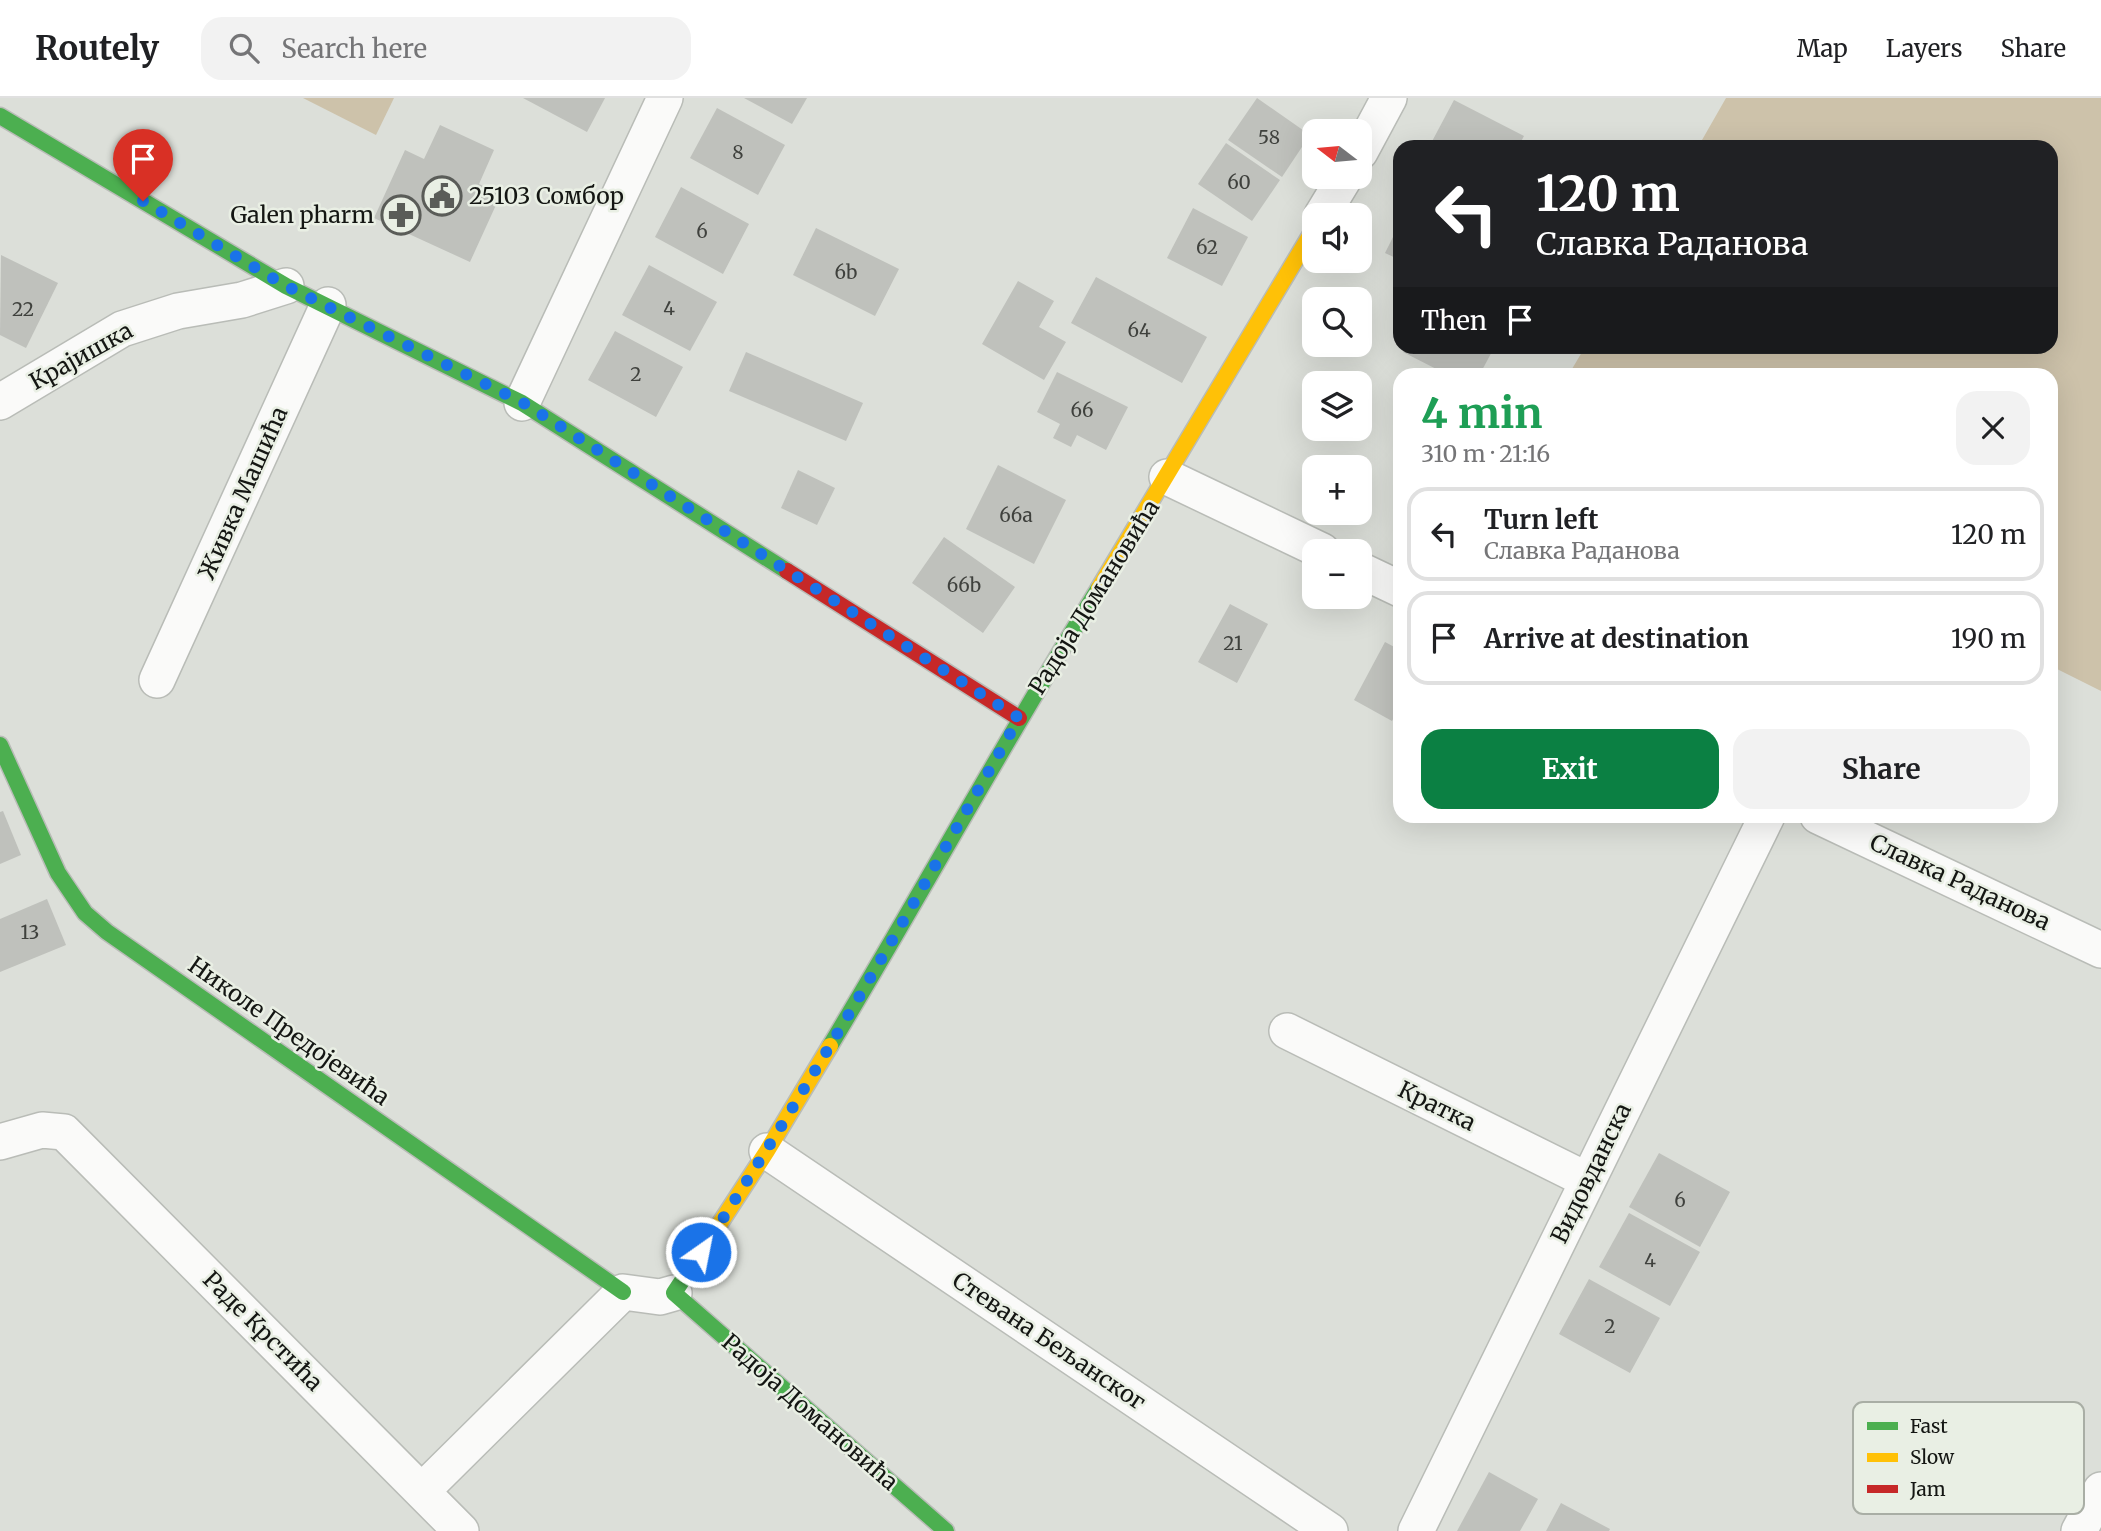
<!DOCTYPE html>
<meta charset="utf-8">
<style>
:root{--surface:#fff;--page:#f2f2f2;--text:#202124;--muted:#757577;--line:#e0e0e0;--accent:#0b8043}
body{margin:0;font-family:Merriweather,serif;background:var(--page);color:var(--text);height:100vh;display:flex;flex-direction:column;font-size:26px;white-space:nowrap}
*{box-sizing:border-box;margin:0}
p{font-size:23px;color:var(--muted)}
.icon{flex:none;width:38px;height:38px;fill:none;stroke:currentColor;stroke-width:2;stroke-linecap:round;stroke-linejoin:round}
.map{position:relative;flex:1;overflow:hidden}
.panel{position:absolute;left:1393px;top:270px;width:665px;height:455px;display:flex;flex-direction:column;background:var(--surface);border-radius:21px;box-shadow:0 7px 28px #0002}
.panel>*{flex:none}
.guide{position:absolute;left:1393px;top:42px;width:665px;height:214px;border-radius:21px;box-shadow:0 7px 28px #0002;background:#202124;color:#fff;overflow:hidden}
.needle{width:46px;rotate:286deg}
.tools{position:absolute;left:1302px;top:21px;display:grid;gap:14px}
.tools a{display:grid;place-items:center;width:70px;height:70px;border-radius:14px;background:var(--surface);box-shadow:0 7px 28px #0002;font-size:35px}
.pin{position:absolute;display:grid;place-items:center;width:60px;height:60px;color:#fff;margin:-72px -30px;border-radius:50% 50% 50% 0;rotate:-45deg;box-shadow:0 0 7px #0007}
.pin .icon{rotate:45deg}
.me{position:absolute;width:77px;margin:-38px;rotate:33deg;stroke-linejoin:round;filter:drop-shadow(0 0 5px #0008)}
.turn{display:flex;align-items:center;gap:24px;height:147px;padding:0 28px;font-size:32px}
.turn .icon{width:91px;height:91px;stroke-width:2.5}
.turn b{display:block;font-size:49px;line-height:60px}
.then{display:flex;align-items:center;height:66px;padding:0 28px;background:#0003;gap:14px;font-size:26px}
.round{display:grid;place-items:center;flex:none;width:74px;height:74px;border-radius:21px;background:var(--page)}
.head{display:flex;align-items:center;justify-content:space-between;height:119px;padding:0 28px}
h1{font-size:42px;font-weight:700;line-height:52px;color:#1e9e55}
.primary-button{display:flex;gap:14px;margin-top:auto;padding:14px 28px}
.primary-button a{flex:1;height:80px;border-radius:21px;background:var(--accent);color:#fff;font-size:28px;font-weight:700;line-height:80px;text-align:center}
.primary-button a+a{background:var(--page);color:var(--text)}
ul{padding:0;list-style:none}
li{display:flex;align-items:center;gap:21px;height:94px;margin:0 14px 10px;padding:0 14px;border:4px solid var(--line);border-radius:21px}
li div{flex:1}
li b{display:block;font-size:26px}
li em{font-style:normal}
header{display:flex;align-items:center;gap:42px;box-sizing:border-box;height:98px;padding:0 35px;background:var(--surface);border-bottom:2px solid var(--line)}
header strong{font-size:33px}
nav{display:flex;gap:38px;margin-inline-start:auto;font-size:24px}
.search{width:490px;height:63px;background:var(--page);display:flex;align-items:center;gap:18px;box-sizing:border-box;padding:0 24px;border-radius:21px;color:var(--muted);font-size:26px}
.map>svg:first-child{display:block}
.green{fill:#cdc2aa}
.building{fill:#bfc1bc}
.lines{fill:none;stroke-linecap:round;stroke-linejoin:round}
.street-casing{stroke:#b9bcb7;stroke-width:38}
.fast-casing{stroke:#b9bcb7;stroke-width:19}
.slow-casing{stroke:#b9bcb7;stroke-width:19}
.jam-casing{stroke:#b9bcb7;stroke-width:19}
.street{stroke:#fafaf9;stroke-width:35}
.fast{stroke:#4caf50;stroke-width:16}
.slow{stroke:#ffc107;stroke-width:16}
.jam{stroke:#c62828;stroke-width:16}
.route{stroke:#1a73e8;stroke-width:12;stroke-dasharray:0 21.6}
.labels{text-anchor:middle;stroke-width:5;stroke-linejoin:round;paint-order:stroke}
.number-label{font-size:19px;fill:#3f413d}
.poi-label{font-size:23px;fill:#141613;stroke:#e9efe4;text-anchor:start}
.street-label{font-size:23px;fill:#141613;stroke:#e9efe4}
.key{fill:#e9efe4;stroke:#a9aea5;stroke-width:2}
.key-label{font-size:19px;fill:#141613}
</style>
<header>
<strong>Routely</strong>
<div class="search"><svg class="icon" aria-label="search" viewBox="0 0 24 24"><circle cx="10" cy="10" r="6"/><path d="M15 15l6 6"/></svg>Search here</div>
<nav><a>Map</a><a>Layers</a><a>Share</a></nav>
</header>
<div class="map">
<svg width="2101" height="1433" viewBox="0 0 2101 1433">
<rect width="100%" height="100%" fill="#dcdfd9"/>
<g class="green">
<path d="M303,0H394L376,37Z"/>
<path d="M1726,0H2101V593L2051,568V276H1569L1585,249L2051,248V49H1698Z"/>
</g>
<g class="building">
<path d="M523,0H605L587,34Z"/>
<path d="M744,0H807L792,26Z"/>
<path d="M1257,0L1310,37L1282,79L1228,42Z"/>
<path d="M1454,2L1524,38L1518,49H1429Z"/>
<path d="M717,10L785,47L758,97L690,60Z"/>
<path d="M440,27L494,52L479,86L501,96L470,164L374,120L405,52L424,61Z"/>
<path d="M1226,45L1280,82L1252,123L1198,86Z"/>
<path d="M681,89L749,126L723,176L655,139Z"/>
<path d="M1193,110L1248,139L1222,188L1167,160Z"/>
<path d="M1400,125V162L1385,155Z"/>
<path d="M816,130L899,171L875,218L793,177Z"/>
<path d="M1,157L58,185L26,250L0,237Z"/>
<path d="M649,167L717,204L690,253L622,217Z"/>
<path d="M1096,179L1207,239L1182,285L1071,225Z"/>
<path d="M1018,183L1054,203L1039,229L1066,244L1044,282L982,246Z"/>
<path d="M615,233L683,269L656,319L588,282Z"/>
<path d="M1406,248H1495L1480,276H1446L1403,254Z"/>
<path d="M746,254L863,305L846,343L729,293Z"/>
<path d="M1057,274L1128,309L1106,352L1077,337L1071,349L1053,340L1060,326L1037,314Z"/>
<path d="M998,367L1066,402L1034,466L966,431Z"/>
<path d="M798,372L835,390L817,427L781,410Z"/>
<path d="M944,439L1015,489L983,535L912,485Z"/>
<path d="M1230,506L1268,526L1237,585L1198,564Z"/>
<path d="M1385,544L1400,552V609L1392,623L1354,602Z"/>
<path d="M3,713L21,757L0,766V714Z"/>
<path d="M47,801L66,847L0,874V821Z"/>
<path d="M1659,1055L1730,1094L1700,1149L1629,1109Z"/>
<path d="M1629,1115L1700,1154L1670,1208L1599,1169Z"/>
<path d="M1589,1181L1660,1220L1630,1275L1559,1236Z"/>
<path d="M1489,1374L1538,1401L1520,1433H1457Z"/>
<path d="M1561,1405L1610,1431L1609,1433H1546Z"/>
</g>
<g class="lines">
<g class="street-casing">
<g id="street">
<path d="M1360,54L1389,0"/>
<path d="M1322,117L1345,79"/>
<path d="M0,304L122,231L178,213L242,202L286,188"/>
<path d="M522,305L665,0"/>
<path d="M1167,379L1322,453"/>
<path d="M1360,472L1400,491"/>
<path d="M157,582L328,207"/>
<path d="M1818,718L2101,852"/>
<path d="M1287,933L1587,1082"/>
<path d="M0,1044L42,1032L64,1034L461,1433"/>
<path d="M767,1053L1330,1433"/>
<path d="M422,1393L623,1194L660,1199L674,1195"/>
<path d="M1416,1433L1767,718"/>
<path d="M2079,1433L2101,1392"/>
</g>
</g>
<g class="fast-casing">
<g id="fast">
<path d="M0,18L286,188L522,305L787,473"/>
<path d="M0,647L58,775L85,815L107,834L623,1194"/>
<path d="M830,948C921,796 1006,641 1099,490"/>
<path d="M717,1130L674,1195L946,1433"/>
</g>
</g>
<g class="slow-casing">
<g id="slow">
<path d="M1099,490L1314,131"/>
<path d="M717,1130L767,1053L830,948"/>
</g>
</g>
<g class="jam-casing">
<path id="jam" d="M787,473L1019,620"/>
</g>
<use href="#street" class="street"/>
<use href="#fast" class="fast"/>
<use href="#slow" class="slow"/>
<use href="#jam" class="jam"/>
</g>
<g class="lines">
<path class="route" d="M143,103L286,188L522,304L1019,620C917,800 815,981 701,1154"/>
</g>
<defs>
<g id="civic-ring" transform="scale(2.0125)"><circle r="9.5" fill="#e9efe4" stroke="#5a5c58" stroke-width="1.5"/><path d="M-.6-6.5H3V-4.5H.6V-3L4-1V1h2V6H-6V1h2V-1L-.6-3ZM-1.2 2.5V6h2.4V2.5Z" fill="#5a5c58"/></g>
<g id="pharmacy-ring" transform="scale(2.0125)"><circle r="9.5" fill="#e9efe4" stroke="#5a5c58" stroke-width="1.5"/><path d="M-2-6h4v4h4v4h-4v4h-4v-4h-4v-4h4Z" fill="#5a5c58"/></g>
</defs>
<g fill-rule="evenodd">
<use href="#civic-ring" x="442" y="98"/>
<use href="#pharmacy-ring" x="401" y="117"/>
</g>
<g class="labels">
<g class="number-label">
<text x="1269" y="46">58</text>
<text x="738" y="61">8</text>
<text x="1239" y="91">60</text>
<text x="702" y="140">6</text>
<text x="1207" y="156">62</text>
<text x="846" y="181">6b</text>
<text x="669" y="217">4</text>
<text x="23" y="218">22</text>
<text x="1139" y="239">64</text>
<text x="636" y="283">2</text>
<text x="1082" y="319">66</text>
<text x="1016" y="424">66a</text>
<text x="964" y="494">66b</text>
<text x="1233" y="552">21</text>
<text x="30" y="841">13</text>
<text x="1680" y="1109">6</text>
<text x="1650" y="1169">4</text>
<text x="1610" y="1235">2</text>
</g>
<g class="poi-label">
<text x="469" y="106">25103 Сомбор</text>
<text x="374" y="125" text-anchor="end">Galen pharm</text>
</g>
<g class="street-label">
<text transform="translate(81 258) rotate(-29)" y="8">Крајишка</text>
<text transform="translate(243 395) rotate(-66)" y="8">Живка Машића</text>
<text transform="translate(1094 499) rotate(-58)" y="8">Радоја Домановића</text>
<text transform="translate(1960 784) rotate(25)" y="8">Славка Раданова</text>
<text transform="translate(289 933) rotate(35)" y="8">Николе Предојевића</text>
<text transform="translate(1437 1008) rotate(26)" y="8">Кратка</text>
<text transform="translate(1591 1075) rotate(-64)" y="8">Видовданска</text>
<text transform="translate(263 1233) rotate(45)" y="8">Раде Крстића</text>
<text transform="translate(1049 1243) rotate(34)" y="8">Стевана Бељанског</text>
<text transform="translate(810 1314) rotate(41)" y="8">Радоја Домановића</text>
</g>
</g>
<rect x="1853" y="1304" width="231" height="112" rx="10" class="key"/>
<rect x="1867" y="1324" width="31" height="8" fill="#4caf50"/>
<rect x="1867" y="1355" width="31" height="9" fill="#ffc107"/>
<rect x="1867" y="1387" width="31" height="8" fill="#c62828"/>
<g class="key-label">
<text x="1910" y="1335">Fast</text>
<text x="1910" y="1366">Slow</text>
<text x="1910" y="1398">Jam</text>
</g>
</svg>
<div class="tools">
<a><svg class="needle" viewBox="-14 -14 28 28"><path d="M0-13l5 13h-10z" fill="#e53935"/><path d="M0 13l5-13h-10z" fill="#757577"/></svg></a>
<a><svg class="icon" aria-label="sound" viewBox="0 0 24 24"><path d="M4 9h4l5-4v14l-5-4H4zM17 9q2 3 0 6"/></svg></a>
<a><svg class="icon" aria-label="search" viewBox="0 0 24 24"><circle cx="10" cy="10" r="6"/><path d="M15 15l6 6"/></svg></a>
<a><svg class="icon" aria-label="layers" viewBox="0 0 24 24"><path d="M12 4l9 5-9 5-9-5zM3 14l9 5 9-5"/></svg></a>
<a>+</a>
<a>−</a>
</div>
<div class="pin" style="left:143px;top:103px;background:#d93025"><svg class="icon" aria-label="arrive" viewBox="0 0 24 24"><path d="M6 21V4h12l-3 4 3 4H6"/></svg></div>
<svg class="me" style="left:701px;top:1154px" viewBox="-20 -20 40 40"><circle r="17" fill="#1a73e8" stroke="#fff" stroke-width="3"/><path d="M0-11L8 9 0 5-8 9z" fill="#fff"/></svg>
<div class="guide">
<div class="turn"><svg class="icon" aria-label="left" viewBox="0 0 24 24"><path d="M17 20v-9H6M10 6l-5 5 5 5"/></svg><div><b>120 m</b>Славка Раданова</div></div>
<div class="then">Then<svg class="icon" aria-label="arrive" viewBox="0 0 24 24"><path d="M6 21V4h12l-3 4 3 4H6"/></svg></div>
</div>
<section class="panel">
<div class="head"><div><h1>4 min</h1><p>310 m · 21:16</p></div><a class="round"><svg class="icon" aria-label="close" viewBox="0 0 24 24"><path d="M6 6l12 12M18 6L6 18"/></svg></a></div>
<ul>
<li><svg class="icon" aria-label="left" viewBox="0 0 24 24"><path d="M17 20v-9H6M10 6l-5 5 5 5"/></svg><div><b>Turn left</b><p>Славка Раданова</p></div><em>120 m</em></li>
<li><svg class="icon" aria-label="arrive" viewBox="0 0 24 24"><path d="M6 21V4h12l-3 4 3 4H6"/></svg><div><b>Arrive at destination</b></div><em>190 m</em></li>
</ul>
<div class="primary-button"><a>Exit</a><a>Share</a></div>
</section>
</div>
